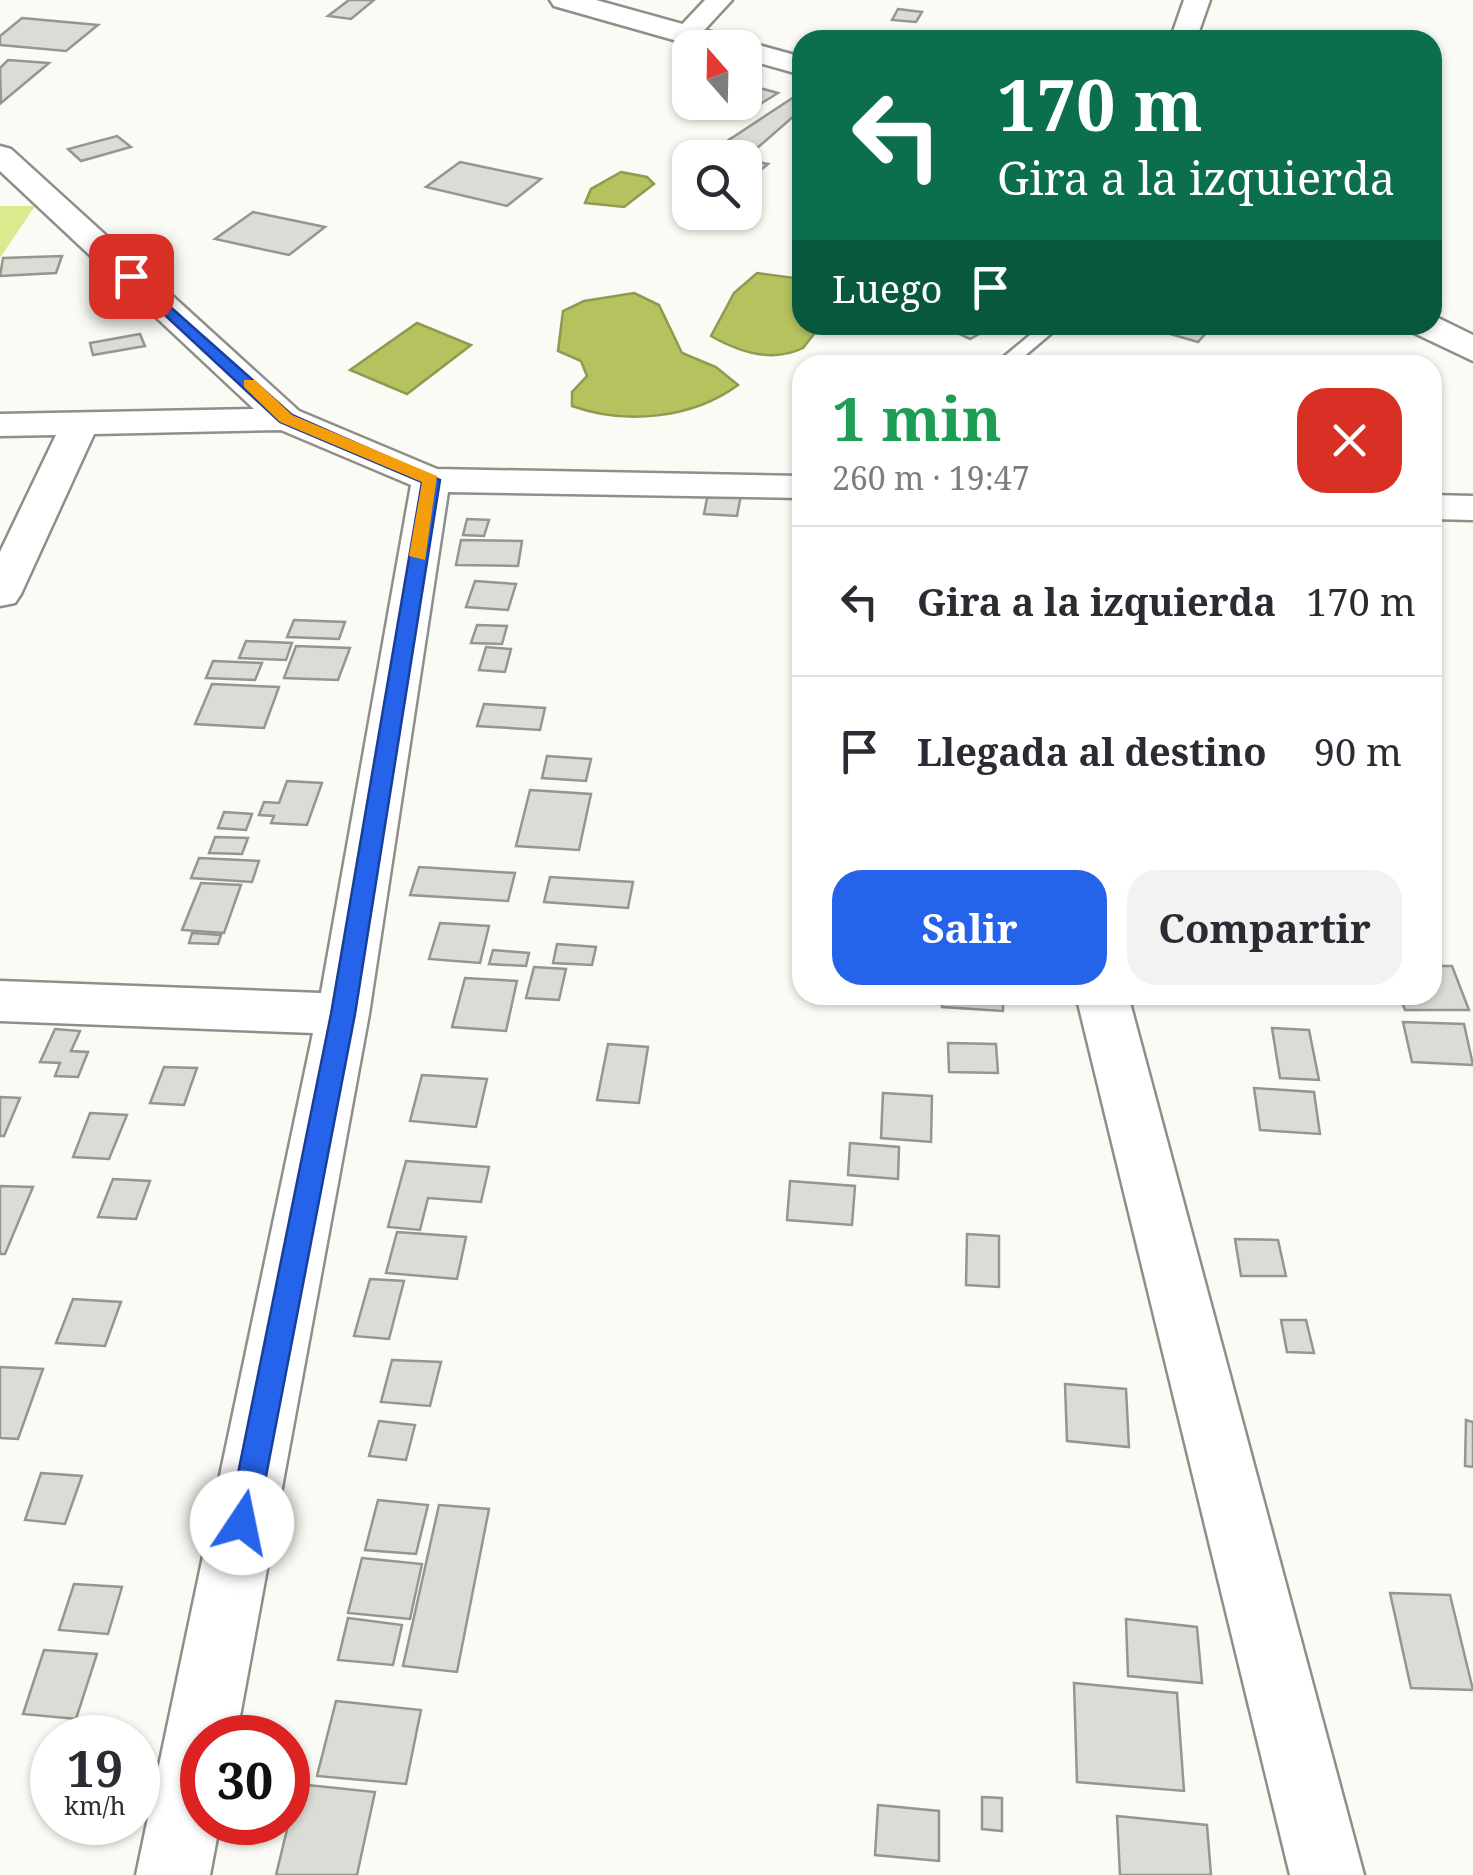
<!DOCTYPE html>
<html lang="es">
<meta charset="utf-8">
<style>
:root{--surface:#fff;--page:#f2f2f3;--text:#2b2b33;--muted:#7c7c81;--line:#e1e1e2;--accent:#2563eb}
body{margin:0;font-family:"Noto Serif",serif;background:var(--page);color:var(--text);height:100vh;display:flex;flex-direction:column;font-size:38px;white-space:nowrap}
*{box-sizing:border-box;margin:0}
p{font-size:32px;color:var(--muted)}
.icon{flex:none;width:55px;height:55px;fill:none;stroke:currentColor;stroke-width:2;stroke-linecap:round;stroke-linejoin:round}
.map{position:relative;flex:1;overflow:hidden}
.panel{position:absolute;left:792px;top:355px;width:650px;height:650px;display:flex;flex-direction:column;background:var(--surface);border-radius:30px;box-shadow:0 2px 8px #0004}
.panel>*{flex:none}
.top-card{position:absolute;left:792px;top:30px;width:650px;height:305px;border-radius:30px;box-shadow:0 2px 8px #0004;background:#0b6e4f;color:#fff;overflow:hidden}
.needle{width:65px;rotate:340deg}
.controls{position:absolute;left:672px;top:30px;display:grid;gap:20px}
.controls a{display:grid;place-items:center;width:90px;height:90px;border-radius:20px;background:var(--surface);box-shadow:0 2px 8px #0004;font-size:50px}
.speed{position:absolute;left:30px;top:1715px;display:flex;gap:20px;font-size:50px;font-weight:700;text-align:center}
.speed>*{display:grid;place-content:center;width:130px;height:130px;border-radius:50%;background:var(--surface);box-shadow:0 2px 8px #0004;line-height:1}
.speed small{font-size:25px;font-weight:400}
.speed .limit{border:15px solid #d22;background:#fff;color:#111}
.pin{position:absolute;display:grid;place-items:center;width:85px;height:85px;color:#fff;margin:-42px;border-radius:20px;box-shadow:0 5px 15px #0006}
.me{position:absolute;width:110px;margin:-55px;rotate:11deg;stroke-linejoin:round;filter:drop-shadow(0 0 8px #0008)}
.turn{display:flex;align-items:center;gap:35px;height:210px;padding:0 40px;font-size:45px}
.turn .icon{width:130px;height:130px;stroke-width:2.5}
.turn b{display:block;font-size:70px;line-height:85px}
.then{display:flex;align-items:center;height:95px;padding:0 40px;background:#0003;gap:20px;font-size:38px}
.round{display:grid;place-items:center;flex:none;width:105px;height:105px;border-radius:30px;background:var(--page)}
.headline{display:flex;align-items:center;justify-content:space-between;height:170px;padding:0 40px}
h1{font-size:60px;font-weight:700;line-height:75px;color:#1e9e55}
.cta{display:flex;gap:20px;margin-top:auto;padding:20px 40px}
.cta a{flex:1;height:115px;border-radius:30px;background:var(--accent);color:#fff;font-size:40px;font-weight:700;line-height:115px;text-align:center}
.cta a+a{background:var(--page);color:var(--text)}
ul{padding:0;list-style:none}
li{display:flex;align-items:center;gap:30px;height:150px;padding:0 40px;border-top:2px solid var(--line)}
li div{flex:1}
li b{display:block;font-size:38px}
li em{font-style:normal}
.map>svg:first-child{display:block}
.green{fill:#dcea8f}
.water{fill:#b5c25d;stroke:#909952;stroke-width:2.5}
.building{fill:#dbdcd6;stroke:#959690;stroke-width:2.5}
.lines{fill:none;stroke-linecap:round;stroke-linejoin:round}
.service-casing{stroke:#8e8f89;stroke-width:5}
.minor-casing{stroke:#8e8f89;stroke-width:5}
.secondary-casing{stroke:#8e8f89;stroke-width:5}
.service{fill:#fff;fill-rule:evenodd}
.minor{fill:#fff;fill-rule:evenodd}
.secondary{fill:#fff;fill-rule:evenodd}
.route{fill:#2563eb;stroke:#184099;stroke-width:2.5}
.slow{fill:#f59e0b}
</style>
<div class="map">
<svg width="1473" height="1875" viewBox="0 0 1473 1875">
<rect width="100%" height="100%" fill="#f9fbf4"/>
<path class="green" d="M0,206H35L0,258Z"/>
<g class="water">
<path d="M621,172L647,177L654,184L624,207L585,203L591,189Z"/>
<path d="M757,273L802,279V325H821L803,348C773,363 739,352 711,336L734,293Z"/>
<path d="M634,293L659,305L682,353L716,367L738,385C692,419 625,425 572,406V392L587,376L581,361L558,351L563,311L584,301Z"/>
<path d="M417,323L471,345L407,394L350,370Z"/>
</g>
<g class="building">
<path d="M349,0H374L351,19L328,16Z"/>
<path d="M898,9L922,12L916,22L892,20Z"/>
<path d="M22,18L98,25L66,51L0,45V36Z"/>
<path d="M1202,32L1252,38L1198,40Z"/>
<path d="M8,60L49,63L1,103L0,68Z"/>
<path d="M745,84L778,93L757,106L745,102Z"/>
<path d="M797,95L802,96V109L748,156L715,149Z"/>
<path d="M117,136L131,147L81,161L68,149Z"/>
<path d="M745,159L768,164L745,183Z"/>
<path d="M460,162L541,179L507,206L426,187Z"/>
<path d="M253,212L325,227L289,255L215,239Z"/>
<path d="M62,256L56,273L0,276L3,258Z"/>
<path d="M941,325H995L970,339Z"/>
<path d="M1170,325H1213L1198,342L1163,332Z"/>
<path d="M140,334L145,346L93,355L90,343Z"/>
<path d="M708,493L741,495L737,516L704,514Z"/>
<path d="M467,519L489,520L484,536L463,535Z"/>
<path d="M461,540L522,541L518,566L456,565Z"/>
<path d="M475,581L516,584L508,610L466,607Z"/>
<path d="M294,620L345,622L339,639L287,637Z"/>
<path d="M477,625L507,626L502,644L471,643Z"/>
<path d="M246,641L292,643L286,660L239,658Z"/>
<path d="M296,646L350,648L338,680L284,678Z"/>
<path d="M486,647L511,649L505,672L479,670Z"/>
<path d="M213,661L262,663L255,680L206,678Z"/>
<path d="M212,684L279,687L264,728L195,724Z"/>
<path d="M484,704L545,708L540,730L477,726Z"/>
<path d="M547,756L591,759L586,781L542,778Z"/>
<path d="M287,781L322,783L307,825L271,823L274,816L259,815L264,802L279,803Z"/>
<path d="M530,790L591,794L579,850L516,846Z"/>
<path d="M224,812L252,814L246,830L218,828Z"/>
<path d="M215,837L248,838L242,854L209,853Z"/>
<path d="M199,858L259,861L252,882L191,878Z"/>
<path d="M419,867L515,873L508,901L410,895Z"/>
<path d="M550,877L633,882L628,908L544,902Z"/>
<path d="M201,883L241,885L224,933L182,930Z"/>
<path d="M440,923L489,926L480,963L429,959Z"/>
<path d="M192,933L221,935L218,944L189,943Z"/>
<path d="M557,944L596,947L592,965L553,963Z"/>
<path d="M493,950L529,953L526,966L489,964Z"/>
<path d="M1432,966H1452L1469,1010H1405L1399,995H1432Z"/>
<path d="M534,967L566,969L559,1000L526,998Z"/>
<path d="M465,978L517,981L506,1031L452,1027Z"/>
<path d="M942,995H1003V1011L942,1007Z"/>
<path d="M1403,1022L1464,1024L1473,1065L1412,1062Z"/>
<path d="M1272,1028L1309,1030L1319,1080L1280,1078Z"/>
<path d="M55,1029L80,1031L71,1051L88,1052L78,1077L55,1076L60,1063L40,1062Z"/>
<path d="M948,1043L996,1044L998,1073L949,1072Z"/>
<path d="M608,1044L648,1047L639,1103L597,1100Z"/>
<path d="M164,1067L197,1068L184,1105L150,1103Z"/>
<path d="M422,1075L487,1079L476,1127L410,1121Z"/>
<path d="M1254,1088L1314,1092L1320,1134L1260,1130Z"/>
<path d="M883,1093L932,1096L931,1142L881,1138Z"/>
<path d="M0,1097L20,1098L4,1136H0Z"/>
<path d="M90,1113L127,1115L109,1159L73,1157Z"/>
<path d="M850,1143L899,1147L898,1179L848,1175Z"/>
<path d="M406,1161L489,1167L481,1202L428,1198L420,1230L388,1227Z"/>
<path d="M113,1179L150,1181L136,1219L98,1217Z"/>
<path d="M790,1181L855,1186L852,1225L787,1220Z"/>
<path d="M0,1186L33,1187L5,1254H0Z"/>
<path d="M397,1232L466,1237L457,1279L386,1273Z"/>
<path d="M967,1234L999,1236V1287L966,1285Z"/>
<path d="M1235,1239L1278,1240L1286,1276H1241Z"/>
<path d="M370,1279L404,1281L389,1339L354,1336Z"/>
<path d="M73,1299L121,1302L105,1346L56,1343Z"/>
<path d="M1281,1320H1306L1314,1353L1287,1352Z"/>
<path d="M392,1360L441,1362L430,1406L381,1402Z"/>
<path d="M0,1367L43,1369L18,1439L0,1438Z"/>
<path d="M1065,1384L1126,1389L1129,1447L1067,1441Z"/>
<path d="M1466,1420L1473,1422V1467L1465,1466Z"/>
<path d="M379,1421L415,1425L406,1460L369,1456Z"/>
<path d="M41,1473L82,1476L65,1524L25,1520Z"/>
<path d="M378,1500L428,1505L416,1554L365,1550Z"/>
<path d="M439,1505L489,1509L457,1672L403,1666Z"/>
<path d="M362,1558L422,1564L410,1619L348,1613Z"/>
<path d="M74,1584L122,1587L108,1634L59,1630Z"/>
<path d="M1390,1593L1450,1595L1473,1690L1411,1688Z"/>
<path d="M348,1618L402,1625L393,1665L338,1660Z"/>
<path d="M1126,1619L1197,1627L1202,1683L1128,1676Z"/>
<path d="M44,1650L97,1654L76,1719L23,1714Z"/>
<path d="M1074,1683L1177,1693L1184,1791L1077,1782Z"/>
<path d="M336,1701L421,1710L406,1784L317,1776Z"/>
<path d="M298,1784L375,1792L357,1875H276Z"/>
<path d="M982,1797L1002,1798V1831L982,1829Z"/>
<path d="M878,1805L939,1811V1861L875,1855Z"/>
<path d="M1117,1816L1207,1825L1211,1875H1120Z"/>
</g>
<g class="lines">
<g class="service-casing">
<path id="service" d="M1042,325H1061L1014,365H994Z"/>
</g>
<g class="minor-casing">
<g id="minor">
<path d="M705,0H732L696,39H678L674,33Z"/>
<path d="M1184,0H1210L1196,40H1170Z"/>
<path d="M0,146L11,149L299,411L437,469L802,476V498L448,492L369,1014L236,1738H202V1822H220L210,1875H136L313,1033L0,1021V981L321,993L411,485L281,430L94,434L21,594L15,603L0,606V552L56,435L0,436V414L254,409L0,171Z"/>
<path d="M1432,495L1473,496V520L1432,519Z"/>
<path d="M1076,995H1128L1364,1875H1290Z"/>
</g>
</g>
<g class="secondary-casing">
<g id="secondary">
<path d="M550,0H596L802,57V75L745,59V48H702L554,6Z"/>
<path d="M1432,315L1473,335V361L1414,333L1408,325H1432Z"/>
</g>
</g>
<use href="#service" class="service"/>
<use href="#minor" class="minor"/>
<use href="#secondary" class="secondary"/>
</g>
<path class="route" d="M131,272L292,415L440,480L355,1014L257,1523L253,1533L242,1537L232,1533L228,1523L331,1014L422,482L280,422L126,279L124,276Z"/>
<path class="slow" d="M244,380H255L292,415L437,476L425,560L409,556L422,482L280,422L244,387Z"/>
</svg>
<div class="controls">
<a><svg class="needle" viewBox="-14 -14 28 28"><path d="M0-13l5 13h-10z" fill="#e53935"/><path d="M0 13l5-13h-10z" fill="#7c7c81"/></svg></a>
<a><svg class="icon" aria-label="search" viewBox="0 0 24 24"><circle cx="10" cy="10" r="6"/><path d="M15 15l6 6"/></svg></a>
</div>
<div class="speed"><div>19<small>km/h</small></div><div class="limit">30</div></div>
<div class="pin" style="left:131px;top:276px;background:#d93025"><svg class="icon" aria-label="arrive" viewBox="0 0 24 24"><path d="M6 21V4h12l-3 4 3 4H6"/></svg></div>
<svg class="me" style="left:242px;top:1523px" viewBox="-20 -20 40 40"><circle r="19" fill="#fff"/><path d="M0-13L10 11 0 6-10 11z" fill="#2563eb"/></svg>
<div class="top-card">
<div class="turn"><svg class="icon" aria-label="left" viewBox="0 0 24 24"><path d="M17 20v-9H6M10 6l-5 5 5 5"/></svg><div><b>170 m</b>Gira a la izquierda</div></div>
<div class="then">Luego<svg class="icon" aria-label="arrive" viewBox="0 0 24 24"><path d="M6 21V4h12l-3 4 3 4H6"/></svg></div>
</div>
<section class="panel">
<div class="headline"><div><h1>1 min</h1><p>260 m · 19:47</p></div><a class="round" style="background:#d93025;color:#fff"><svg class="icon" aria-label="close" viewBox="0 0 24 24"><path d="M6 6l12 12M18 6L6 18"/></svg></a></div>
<ul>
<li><svg class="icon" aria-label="left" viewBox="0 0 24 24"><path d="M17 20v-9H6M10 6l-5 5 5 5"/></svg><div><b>Gira a la izquierda</b></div><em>170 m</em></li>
<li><svg class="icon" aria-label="arrive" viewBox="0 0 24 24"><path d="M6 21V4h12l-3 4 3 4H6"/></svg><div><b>Llegada al destino</b></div><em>90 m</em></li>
</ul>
<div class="cta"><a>Salir</a><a>Compartir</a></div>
</section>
</div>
